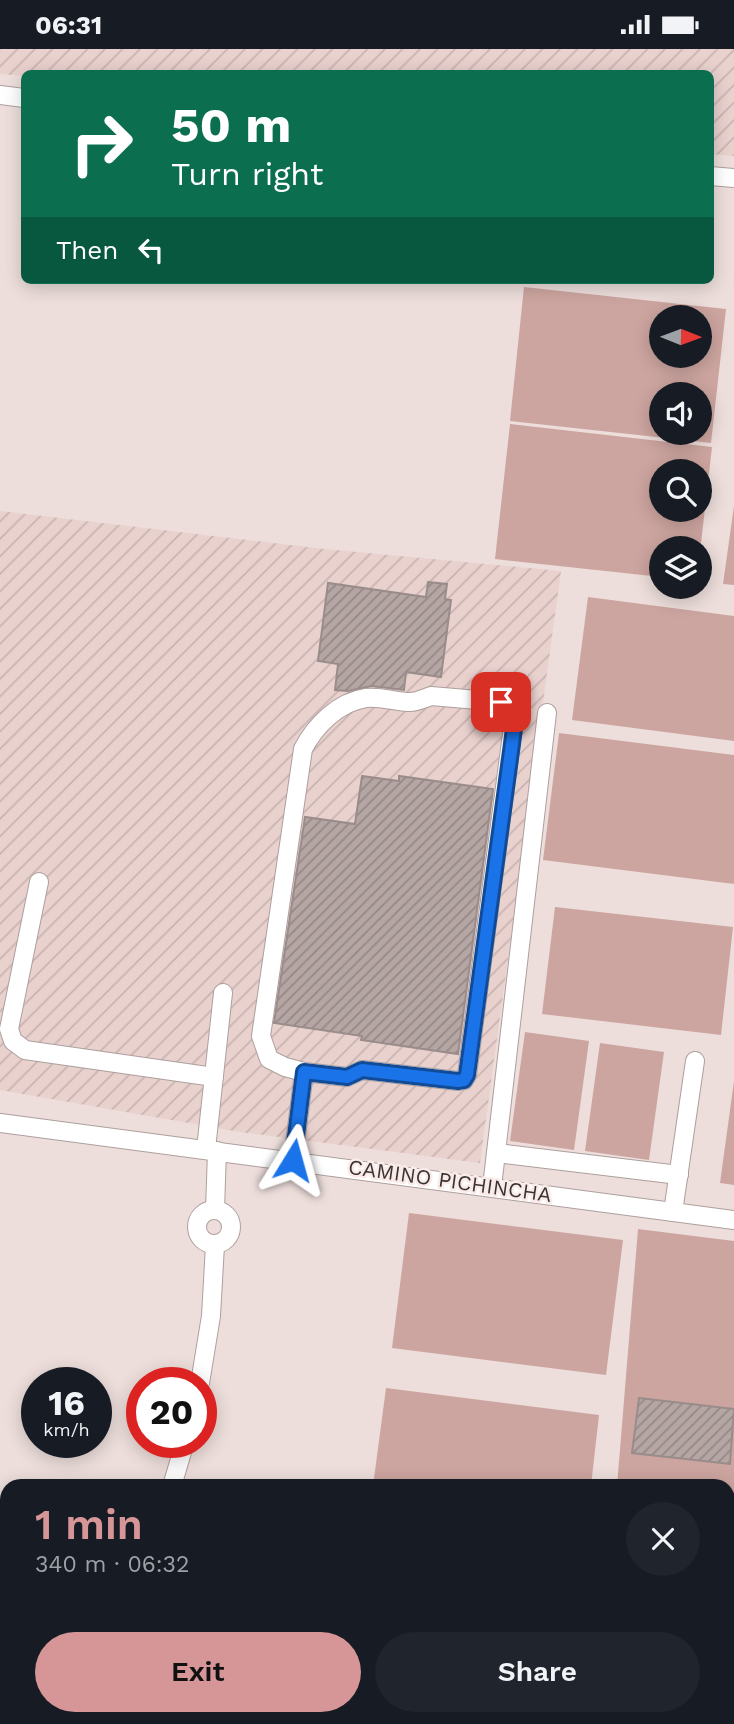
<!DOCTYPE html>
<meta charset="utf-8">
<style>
:root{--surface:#171b24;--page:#20242c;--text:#f1f3f6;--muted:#9ea1a6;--accent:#d69698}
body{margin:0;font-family:"Work Sans",sans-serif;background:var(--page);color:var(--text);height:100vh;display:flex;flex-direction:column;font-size:26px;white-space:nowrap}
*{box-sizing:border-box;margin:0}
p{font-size:23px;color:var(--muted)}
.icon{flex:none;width:38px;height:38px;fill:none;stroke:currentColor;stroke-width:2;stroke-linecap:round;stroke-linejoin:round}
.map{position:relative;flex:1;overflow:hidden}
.drawer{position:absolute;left:0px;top:1430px;width:735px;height:247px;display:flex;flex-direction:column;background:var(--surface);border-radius:21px 21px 0 0;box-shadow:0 4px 18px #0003}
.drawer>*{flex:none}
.banner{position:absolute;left:21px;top:21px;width:693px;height:214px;border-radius:10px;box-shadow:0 4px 18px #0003;background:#0b6e4f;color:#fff;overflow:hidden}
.needle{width:46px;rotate:91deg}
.tools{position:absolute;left:649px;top:256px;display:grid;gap:14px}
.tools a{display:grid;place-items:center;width:63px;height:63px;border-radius:50%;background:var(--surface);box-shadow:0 4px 18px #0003;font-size:35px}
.speed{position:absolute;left:21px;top:1318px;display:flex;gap:14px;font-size:35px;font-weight:700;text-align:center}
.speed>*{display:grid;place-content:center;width:91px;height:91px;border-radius:50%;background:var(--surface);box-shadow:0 4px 18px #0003;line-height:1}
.speed small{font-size:18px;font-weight:400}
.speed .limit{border:10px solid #d22;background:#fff;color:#111}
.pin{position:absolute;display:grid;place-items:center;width:60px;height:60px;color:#fff;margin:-30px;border-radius:14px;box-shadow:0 4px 10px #0006}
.me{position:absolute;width:77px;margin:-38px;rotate:8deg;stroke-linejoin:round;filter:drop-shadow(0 0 5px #0008)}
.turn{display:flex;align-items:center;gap:24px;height:147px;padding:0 35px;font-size:32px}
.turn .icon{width:91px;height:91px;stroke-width:2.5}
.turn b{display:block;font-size:49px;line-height:60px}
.then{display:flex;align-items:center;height:66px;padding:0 35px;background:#0003;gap:14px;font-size:26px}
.round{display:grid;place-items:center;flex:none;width:74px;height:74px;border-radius:37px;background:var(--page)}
.headline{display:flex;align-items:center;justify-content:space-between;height:119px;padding:0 35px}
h1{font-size:42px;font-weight:600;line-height:52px;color:var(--accent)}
.primary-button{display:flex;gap:14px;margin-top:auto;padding:14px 35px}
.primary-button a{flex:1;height:80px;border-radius:42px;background:var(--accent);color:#111;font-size:28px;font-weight:600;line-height:80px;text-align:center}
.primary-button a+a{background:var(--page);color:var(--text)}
.status{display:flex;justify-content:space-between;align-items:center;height:49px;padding:0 35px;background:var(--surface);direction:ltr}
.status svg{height:19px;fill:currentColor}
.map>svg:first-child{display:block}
.industrial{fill:url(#industrial-furrows)}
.pitch{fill:#cda5a0;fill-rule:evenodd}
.building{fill:url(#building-hatch);stroke:#9a8c8a;stroke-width:2}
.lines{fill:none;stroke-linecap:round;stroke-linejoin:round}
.minor-casing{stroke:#ad9f9d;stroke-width:20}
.minor{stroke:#fff;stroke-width:18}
.route-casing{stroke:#114b97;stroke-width:18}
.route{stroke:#1a73e8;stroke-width:12}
.labels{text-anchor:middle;stroke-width:5;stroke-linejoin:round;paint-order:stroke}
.street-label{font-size:21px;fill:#393332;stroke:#faebe9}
</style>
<div class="status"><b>06:31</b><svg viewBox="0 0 49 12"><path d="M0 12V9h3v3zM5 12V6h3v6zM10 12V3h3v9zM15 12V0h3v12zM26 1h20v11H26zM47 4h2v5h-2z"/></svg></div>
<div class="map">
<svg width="734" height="1675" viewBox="0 0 734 1675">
<defs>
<pattern id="industrial-furrows" width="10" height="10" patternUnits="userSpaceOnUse" patternTransform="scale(1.75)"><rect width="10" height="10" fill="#e9d1ce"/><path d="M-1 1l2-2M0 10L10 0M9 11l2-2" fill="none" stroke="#c9b4b1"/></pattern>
<pattern id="building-hatch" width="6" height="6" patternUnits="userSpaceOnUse" patternTransform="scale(1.75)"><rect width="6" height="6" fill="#b5a6a4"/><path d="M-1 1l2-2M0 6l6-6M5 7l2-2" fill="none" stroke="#948886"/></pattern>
</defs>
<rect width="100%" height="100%" fill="#eddedb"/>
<g class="industrial">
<path d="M0,0H734V107L711,105L710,24H24V27L0,25Z"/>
<path d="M0,462L325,500L561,522L480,1114L240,1083L0,1041Z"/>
</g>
<g class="pitch">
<path d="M524,238L726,260L711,394L510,372ZM662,268H700V306H662ZM662,345H700V383H662Z"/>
<path d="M510,375L712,398L700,503V499H662L661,528L495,510ZM662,422H700V460H662Z"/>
<path d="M734,457V536L723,535Z"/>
<path d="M588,548L734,567V692L572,671Z"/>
<path d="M559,684L734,706V835L543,811Z"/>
<path d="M555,858L733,878L721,986L542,965Z"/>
<path d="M525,983L589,992L574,1101L510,1092Z"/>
<path d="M600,994L664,1003L649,1111L585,1102Z"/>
<path d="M734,1032V1136L720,1134Z"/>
<path d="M409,1164L623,1191L606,1326L392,1299Z"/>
<path d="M638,1180L734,1192V1594L728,1593V1437H617Z"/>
<path d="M386,1339L599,1366L591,1437H373Z"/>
</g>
<g class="building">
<path d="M428,533L447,535L445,550L451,551L441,628L406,623L404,641L372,637L348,642L335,641L338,615L318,612L328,534L426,548Z"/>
<path d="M362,727L399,732V727L493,740L458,1005L361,991L362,987L274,974L305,768L355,775Z"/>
<path d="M639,1349L734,1360L730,1415L632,1404Z"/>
</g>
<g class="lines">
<g class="minor-casing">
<g id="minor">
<path d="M0,46L24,49"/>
<path d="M710,127L734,129"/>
<path d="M431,647L501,653L511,663L514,670L467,1026L464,1031L458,1032L362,1021L347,1028L304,1023L285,1018L269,1010L261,987L303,700C315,677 338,653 366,649C380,647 396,653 410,653C417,653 425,649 431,647Z"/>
<path d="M39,833L9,980L13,992L25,1001L214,1028"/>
<path d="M0,1074L734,1171"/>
<path d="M206,1100L223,944"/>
<path d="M497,1104L679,1126"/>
<path d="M293,1111L304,1023"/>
<path d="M492,1138L547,664"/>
<path d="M215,1161L217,1102"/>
<circle cx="214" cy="1178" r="17"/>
<path d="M673,1163L695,1012"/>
<path d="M200,1334L211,1267L215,1196"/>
<path d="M172,1437L185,1393"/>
<path d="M728,1626H734"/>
<path d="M147,1670V1675"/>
<path d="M408,1675L409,1670"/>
</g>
</g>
<use href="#minor" class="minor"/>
</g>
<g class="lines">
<g class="route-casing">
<path id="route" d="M293,1111L304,1023L347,1028L362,1021L458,1032L464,1031L467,1026L514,680L511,663L501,653"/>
</g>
<use href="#route" class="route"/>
</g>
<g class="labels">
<g class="street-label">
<text transform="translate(450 1132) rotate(8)" y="7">CAMINO PICHINCHA</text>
</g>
</g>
</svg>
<div class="tools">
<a><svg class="needle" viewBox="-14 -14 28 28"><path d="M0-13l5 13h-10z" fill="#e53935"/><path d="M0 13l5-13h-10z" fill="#9ea1a6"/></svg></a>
<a><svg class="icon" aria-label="sound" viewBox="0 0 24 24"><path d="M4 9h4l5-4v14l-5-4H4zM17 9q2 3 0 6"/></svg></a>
<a><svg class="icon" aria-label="search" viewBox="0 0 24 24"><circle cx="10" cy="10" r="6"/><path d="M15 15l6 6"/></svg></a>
<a><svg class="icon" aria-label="layers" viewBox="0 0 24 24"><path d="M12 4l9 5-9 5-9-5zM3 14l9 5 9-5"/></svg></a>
</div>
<div class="speed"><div>16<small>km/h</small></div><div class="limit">20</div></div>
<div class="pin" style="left:501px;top:653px;background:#d93025"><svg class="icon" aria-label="arrive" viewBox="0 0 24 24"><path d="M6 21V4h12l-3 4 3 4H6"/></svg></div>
<svg class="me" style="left:293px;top:1111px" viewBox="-20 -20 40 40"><path d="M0-17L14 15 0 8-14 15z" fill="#1a73e8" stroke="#fff" stroke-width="4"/></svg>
<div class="banner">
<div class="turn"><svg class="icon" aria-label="right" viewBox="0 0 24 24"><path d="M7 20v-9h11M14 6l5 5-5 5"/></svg><div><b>50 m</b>Turn right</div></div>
<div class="then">Then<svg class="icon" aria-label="left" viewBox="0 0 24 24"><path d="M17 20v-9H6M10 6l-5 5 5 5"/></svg></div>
</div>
<section class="drawer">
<div class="headline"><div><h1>1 min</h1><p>340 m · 06:32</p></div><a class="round"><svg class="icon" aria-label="close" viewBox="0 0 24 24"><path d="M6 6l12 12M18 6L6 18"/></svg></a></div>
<div class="primary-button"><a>Exit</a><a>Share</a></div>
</section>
</div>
